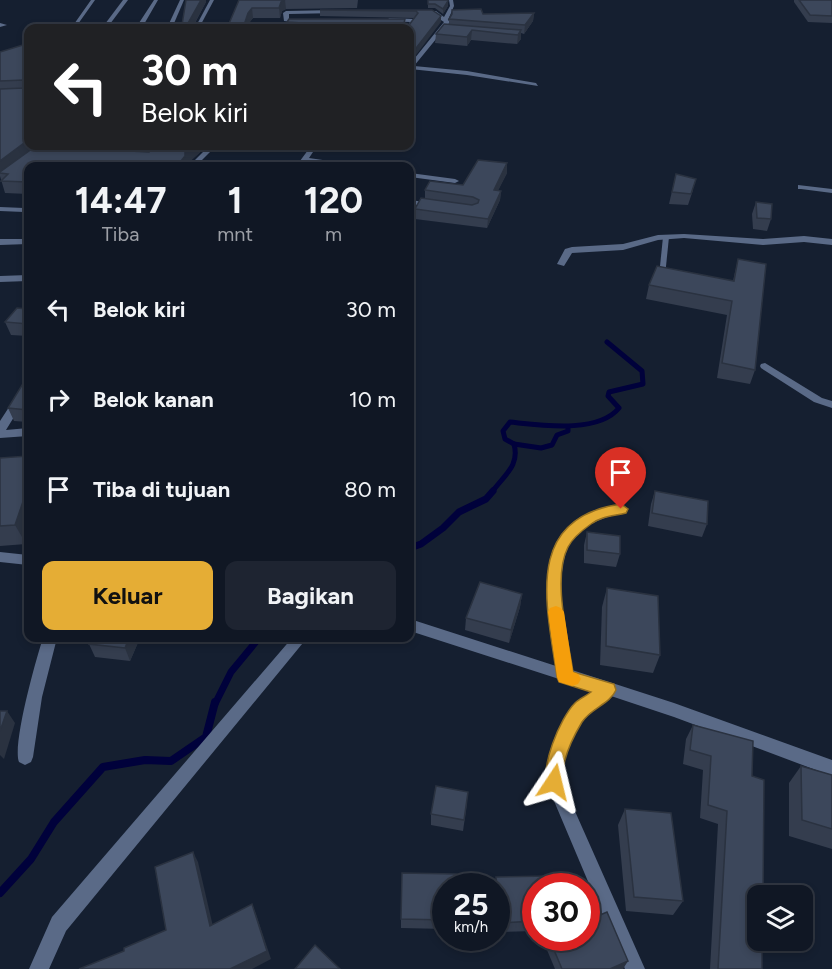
<!DOCTYPE html>
<html lang="id">
<style>
:root{--surface:#101724;--page:#1e2431;--text:#f1f3f6;--muted:#9c9fa6;--line:#303641;--accent:#e5ad35}
body{margin:0;font-family:Figtree,sans-serif;background:var(--page);color:var(--text);height:100vh;display:flex;flex-direction:column;font-size:22px;white-space:nowrap}
*{box-sizing:border-box;margin:0}
p{font-size:20px;color:var(--muted)}
.icon{flex:none;width:33px;height:33px;fill:none;stroke:currentColor;stroke-width:2;stroke-linecap:round;stroke-linejoin:round}
.map{position:relative;flex:1;overflow:hidden}
.panel{position:absolute;left:24px;top:162px;width:390px;height:480px;display:flex;flex-direction:column;background:var(--surface);border-radius:12px;box-shadow:0 3px 9px #0003,0 0 0 2px var(--line)}
.panel>*{flex:none}
.banner{position:absolute;left:24px;top:24px;width:390px;height:126px;border-radius:12px;box-shadow:0 3px 9px #0003,0 0 0 2px var(--line);background:#202124;color:#fff;overflow:hidden}
.fabs{position:absolute;left:747px;top:885px;display:grid;gap:12px}
.fabs a{display:grid;place-items:center;width:66px;height:66px;border-radius:12px;background:var(--surface);box-shadow:0 3px 9px #0003,0 0 0 2px var(--line);font-size:30px}
.speed{position:absolute;left:432px;top:873px;display:flex;gap:12px;font-size:30px;font-weight:700;text-align:center}
.speed>*{display:grid;place-content:center;width:78px;height:78px;border-radius:50%;background:var(--surface);box-shadow:0 3px 9px #0003,0 0 0 2px var(--line);line-height:1}
.speed small{font-size:15px;font-weight:400}
.speed .limit{border:9px solid #d22;background:#fff;color:#111}
.pin{position:absolute;display:grid;place-items:center;width:51px;height:51px;color:#fff;margin:-62px -26px;border-radius:50% 50% 50% 0;rotate:-45deg;box-shadow:0 0 6px #0007}
.pin .icon{rotate:45deg}
.me{position:absolute;width:66px;margin:-33px;rotate:10deg;stroke-linejoin:round;filter:drop-shadow(0 0 4px #0008)}
.turn{display:flex;align-items:center;gap:21px;height:126px;padding:0 18px;font-size:27px}
.turn .icon{width:78px;height:78px;stroke-width:2.5}
.turn b{display:block;font-size:42px;line-height:51px}
.eta{display:flex;justify-content:space-evenly;align-items:center;height:102px;text-align:center}
.eta b{font-size:36px;font-weight:700;line-height:42px}
.button{display:flex;gap:12px;margin-top:auto;padding:12px 18px}
.button a{flex:1;height:69px;border-radius:12px;background:var(--accent);color:#111;font-size:24px;font-weight:700;line-height:69px;text-align:center}
.button a+a{background:var(--page);color:var(--text)}
ul{padding:0;list-style:none}
li{display:flex;align-items:center;gap:18px;height:90px;padding:0 18px}
li div{flex:1}
li b{display:block;font-size:22px}
li em{font-style:normal}
.map>svg:first-child{display:block}
.lines{fill:none;stroke-linecap:round;stroke-linejoin:round}
.stream-far2{stroke:#00013b;stroke-width:5}
.stream-far1{stroke:#00013b;stroke-width:7}
.stream{stroke:#00013b;stroke-width:8}
.service{fill:#5a6a87;fill-rule:evenodd}
.minor{fill:#5a6a87;fill-rule:evenodd}
.wall{fill:#343d4e}
.shaded-wall{fill:#2a3240}
.building{fill:#3c475b;stroke:#2a3240;stroke-width:1.5}
.route{fill:#e5ad35;stroke:#957022;stroke-width:1.5}
.slow{fill:#f59e0b}
</style>
<div class="map">
<svg width="832" height="969" viewBox="0 0 832 969">
<rect width="100%" height="100%" fill="#151f30"/>
<g class="lines">
<g class="stream-far2">
<path d="M514,444L541,448L552,445L557,435L568,431V427"/>
<path d="M492,492C504,475 520,466 514,444L505,439L503,431L510,422C540,425 598,434 619,408L608,396L609,392L643,384L642,371L607,342"/>
</g>
<g class="stream-far1">
<path d="M410,548L421,544L443,528L459,512L486,499L493,491"/>
<path d="M215,704L231,672L259,638"/>
</g>
<path class="stream" d="M0,893L31,859L54,822L103,767L145,760L171,761L206,737L215,702"/>
<path class="service" d="M666,235L669,237L665,276L662,278L659,276L663,237Z"/>
<g class="minor">
<path d="M91,0H95L78,24H105L123,0H128L110,24L139,23L154,0H158L143,26L72,27Z"/>
<path d="M180,0H184L172,28H167Z"/>
<path d="M210,0H214L199,28H195Z"/>
<path d="M449,0H453L454,6L448,20L450,22L414,66L467,71L536,83L538,86L467,75L410,69V64L444,22L427,11H436L444,17L450,6Z"/>
<path d="M336,10L338,13L289,14V19L306,21L303,23L284,21L283,13L286,11Z"/>
<path d="M389,18L414,19L417,21L410,29L406,28L410,22L387,21Z"/>
<path d="M0,23L7,25L0,27Z"/>
<path d="M209,146H216L196,166H189Z"/>
<path d="M311,146H317L309,158L350,164L354,166H337L306,162L304,166H298L297,165Z"/>
<path d="M410,173L455,179L459,181L455,183L410,177Z"/>
<path d="M798,185L832,189V193L801,189H798Z"/>
<path d="M410,200L432,203L436,205L432,207L410,204Z"/>
<path d="M0,207L24,208L28,210L24,212L0,211Z"/>
<path d="M684,234L763,239L804,236L832,239V245L804,242L763,245L684,238L658,240L623,250L572,253L564,266L557,264L565,249L572,247L623,244L658,235Z"/>
<path d="M0,239H28V244L0,245Z"/>
<path d="M28,275V281L0,282V276Z"/>
<path d="M765,363L822,398L832,401V408L814,402L761,368L760,366L761,364Z"/>
<path d="M28,383V394L6,430L28,428V436L0,438V421L24,384Z"/>
<path d="M621,504L625,506L627,509L625,512C608,517 589,521 576,535C549,566 566,633 572,670L674,703L832,760V776L674,717L611,696C576,716 566,743 562,782L645,969H625L546,782C550,747 562,709 593,691L568,682L565,683L559,679L410,631V619L556,666C550,615 532,547 585,515C595,510 610,508 621,504Z"/>
<path d="M0,552L28,555V565L0,562Z"/>
<path d="M43,638H57L42,697L33,757L31,762L25,765L19,762C12,745 36,659 43,638Z"/>
<path d="M292,638H307L66,931L49,969H29L52,917Z"/>
</g>
</g>
<g class="wall">
<path d="M186,0H206V2L194,25L228,26L239,0H358L357,8L286,9L282,11L280,18H253L249,23L248,28H171L182,25Z"/>
<path d="M428,0L448,6L443,14L435,8H428Z"/>
<path d="M794,0H832V23L808,22L794,2Z"/>
<path d="M320,10H432L441,22L410,28H288L287,22L405,19V23L409,25L415,18L320,16Z"/>
<path d="M452,10L483,14L534,13L533,21L524,34L521,33V39L517,44L471,40L467,46L435,43L436,34L449,25V19L452,15Z"/>
<path d="M26,44L28,146H130L125,151L149,152L155,146H207L187,164L188,166H28V194L5,193L0,176V52Z"/>
<path d="M215,146H242L238,151L216,150Z"/>
<path d="M507,173L498,190L501,191L500,200L487,228L415,219V209L425,199V190L463,185Z"/>
<path d="M676,174L693,190L688,205L669,204Z"/>
<path d="M756,202L771,219L767,231L753,229L752,214Z"/>
<path d="M738,259L755,370L750,384L717,378L727,315L646,299L649,285L733,281Z"/>
<path d="M28,309V336L11,335L5,322Z"/>
<path d="M28,369V422L14,421L8,408L24,382Z"/>
<path d="M0,458L26,544L0,546Z"/>
<path d="M655,491L707,524L702,537L648,526L651,504Z"/>
<path d="M587,532L620,554L616,567L584,563V545Z"/>
<path d="M607,588L660,655L653,673L600,665L602,607Z"/>
<path d="M522,594L520,607L509,643L465,630L466,618Z"/>
<path d="M140,638L130,661L95,657L89,644Z"/>
<path d="M693,725L752,776L762,969H710L718,824L700,818L703,770L683,764L686,739Z"/>
<path d="M801,766L832,775V849L789,836V783Z"/>
<path d="M467,803L463,831L431,825V814Z"/>
<path d="M625,809L683,901L673,915L626,911L618,825Z"/>
<path d="M496,877L536,886V926L534,931L499,932L496,908V886H495Z"/>
<path d="M446,886V929L401,928V919Z"/>
<path d="M542,938H586L623,969H555Z"/>
</g>
<g class="shaded-wall">
<path d="M201,0H206V2L192,28L187,25Z"/>
<path d="M284,0H285L286,9L282,11L280,18L279,8L281,2Z"/>
<path d="M448,1V6L443,14V9Z"/>
<path d="M252,8L253,18L249,23L248,28H243L248,13Z"/>
<path d="M534,13L533,21L524,34L525,25Z"/>
<path d="M441,16V22L410,63V56Z"/>
<path d="M472,30L471,40L467,46V37Z"/>
<path d="M521,30V39L517,44L518,35Z"/>
<path d="M28,140V146H41L0,173V161Z"/>
<path d="M117,146H130L116,162L112,150Z"/>
<path d="M192,146H207L187,164L188,166H177L185,152Z"/>
<path d="M237,146H242L238,151Z"/>
<path d="M507,163V173L494,199V190Z"/>
<path d="M501,191L500,200L487,228L488,219Z"/>
<path d="M28,487V535L26,544L15,525Z"/>
<path d="M522,594L520,607L509,643L511,630Z"/>
<path d="M129,638H140L130,661L125,648Z"/>
<path d="M7,711L15,723L4,759L0,755V731Z"/>
<path d="M193,852L198,862L215,935L210,926Z"/>
<path d="M252,904L256,914L271,959L252,969H230Z"/>
<path d="M628,961L623,969H610Z"/>
</g>
<g class="building">
<path d="M186,0H201L187,25L228,26L239,0H284L281,2L279,8H252L248,13L243,28H171L173,25H182Z"/>
<path d="M428,0H448V1L443,9L435,4H428Z"/>
<path d="M799,0H832V16L810,15Z"/>
<path d="M481,9L483,14L534,13L525,25L449,19L452,14V10Z"/>
<path d="M320,10H432L441,16L410,56V28H363L365,27L287,22L289,19H405L404,23L409,25L418,13L416,11Z"/>
<path d="M444,24L521,30L518,35L472,30L467,37L436,34Z"/>
<path d="M26,44H28V140L0,161V89L24,88L27,86L24,80L0,81V52Z"/>
<path d="M36,146H117L112,150L149,152L155,146H192L185,152V156L177,166H28V182L1,181L8,174L0,173V172Z"/>
<path d="M478,160L507,163L494,190L501,191L488,219L415,209L421,198L472,205L478,203L479,200L473,197L425,190L430,181L463,185Z"/>
<path d="M676,174L696,179L691,194L672,192Z"/>
<path d="M756,202L772,204L771,219L757,218Z"/>
<path d="M738,259L766,264L755,370L722,363L732,301L649,285L657,266L734,281Z"/>
<path d="M17,308L28,309V324L5,322Z"/>
<path d="M28,369V410L8,408L24,382L25,374Z"/>
<path d="M28,456V487L15,525L0,526V458Z"/>
<path d="M655,491L708,501L707,524L652,513Z"/>
<path d="M587,532L620,536V554L587,550Z"/>
<path d="M480,582L522,594L511,630L466,618Z"/>
<path d="M607,588L658,596L660,655L606,646Z"/>
<path d="M92,638H129L125,648L89,644Z"/>
<path d="M0,711H7L0,731Z"/>
<path d="M693,725L753,741L752,776L764,780L763,896H758V940H762V969H718L727,811L708,805L711,756L690,750Z"/>
<path d="M801,766L832,775V829L802,820Z"/>
<path d="M436,786L468,792L464,820L431,814Z"/>
<path d="M625,809L671,813L683,901L634,897Z"/>
<path d="M193,852L210,926L252,904L267,951L230,969H79L124,951V948L166,930L155,867Z"/>
<path d="M402,873L456,874L457,886H446V920L401,919Z"/>
<path d="M549,876L551,886H536V921L501,923L496,877Z"/>
<path d="M607,912L628,961L610,969H562L549,938H586V921Z"/>
<path d="M315,945L340,969H295Z"/>
</g>
<path class="route" d="M621,504L628,509L626,513C614,516 601,516 591,524C584,529 572,539 568,547C552,578 568,638 573,672L614,684L616,690C610,704 591,708 582,722C576,732 568,748 565,760C562,770 565,779 561,788L554,791L548,788C539,769 560,718 575,703C579,699 586,696 591,692L559,682L557,677C547,606 522,518 621,504Z"/>
<path class="slow" d="M556,606L561,608L564,612L573,672L578,674L581,679L578,684L572,686L559,682L557,677L548,612L550,608Z"/>
</svg>
<div class="fabs">
<a><svg class="icon" aria-label="layers" viewBox="0 0 24 24"><path d="M12 4l9 5-9 5-9-5zM3 14l9 5 9-5"/></svg></a>
</div>
<div class="speed"><div>25<small>km/h</small></div><div class="limit">30</div></div>
<div class="pin" style="left:621px;top:509px;background:#d93025"><svg class="icon" aria-label="arrive" viewBox="0 0 24 24"><path d="M6 21V4h12l-3 4 3 4H6"/></svg></div>
<svg class="me" style="left:554px;top:782px" viewBox="-20 -20 40 40"><path d="M0-17L14 15 0 8-14 15z" fill="#e5ad35" stroke="#fff" stroke-width="4"/></svg>
<div class="banner">
<div class="turn"><svg class="icon" aria-label="left" viewBox="0 0 24 24"><path d="M17 20v-9H6M10 6l-5 5 5 5"/></svg><div><b>30 m</b>Belok kiri</div></div>
</div>
<section class="panel">
<div class="eta">
<div><b>14:47</b><p>Tiba</p></div>
<div><b>1</b><p>mnt</p></div>
<div><b>120</b><p>m</p></div>
</div>
<ul>
<li><svg class="icon" aria-label="left" viewBox="0 0 24 24"><path d="M17 20v-9H6M10 6l-5 5 5 5"/></svg><div><b>Belok kiri</b></div><em>30 m</em></li>
<li><svg class="icon" aria-label="right" viewBox="0 0 24 24"><path d="M7 20v-9h11M14 6l5 5-5 5"/></svg><div><b>Belok kanan</b></div><em>10 m</em></li>
<li><svg class="icon" aria-label="arrive" viewBox="0 0 24 24"><path d="M6 21V4h12l-3 4 3 4H6"/></svg><div><b>Tiba di tujuan</b></div><em>80 m</em></li>
</ul>
<div class="button"><a>Keluar</a><a>Bagikan</a></div>
</section>
</div>
